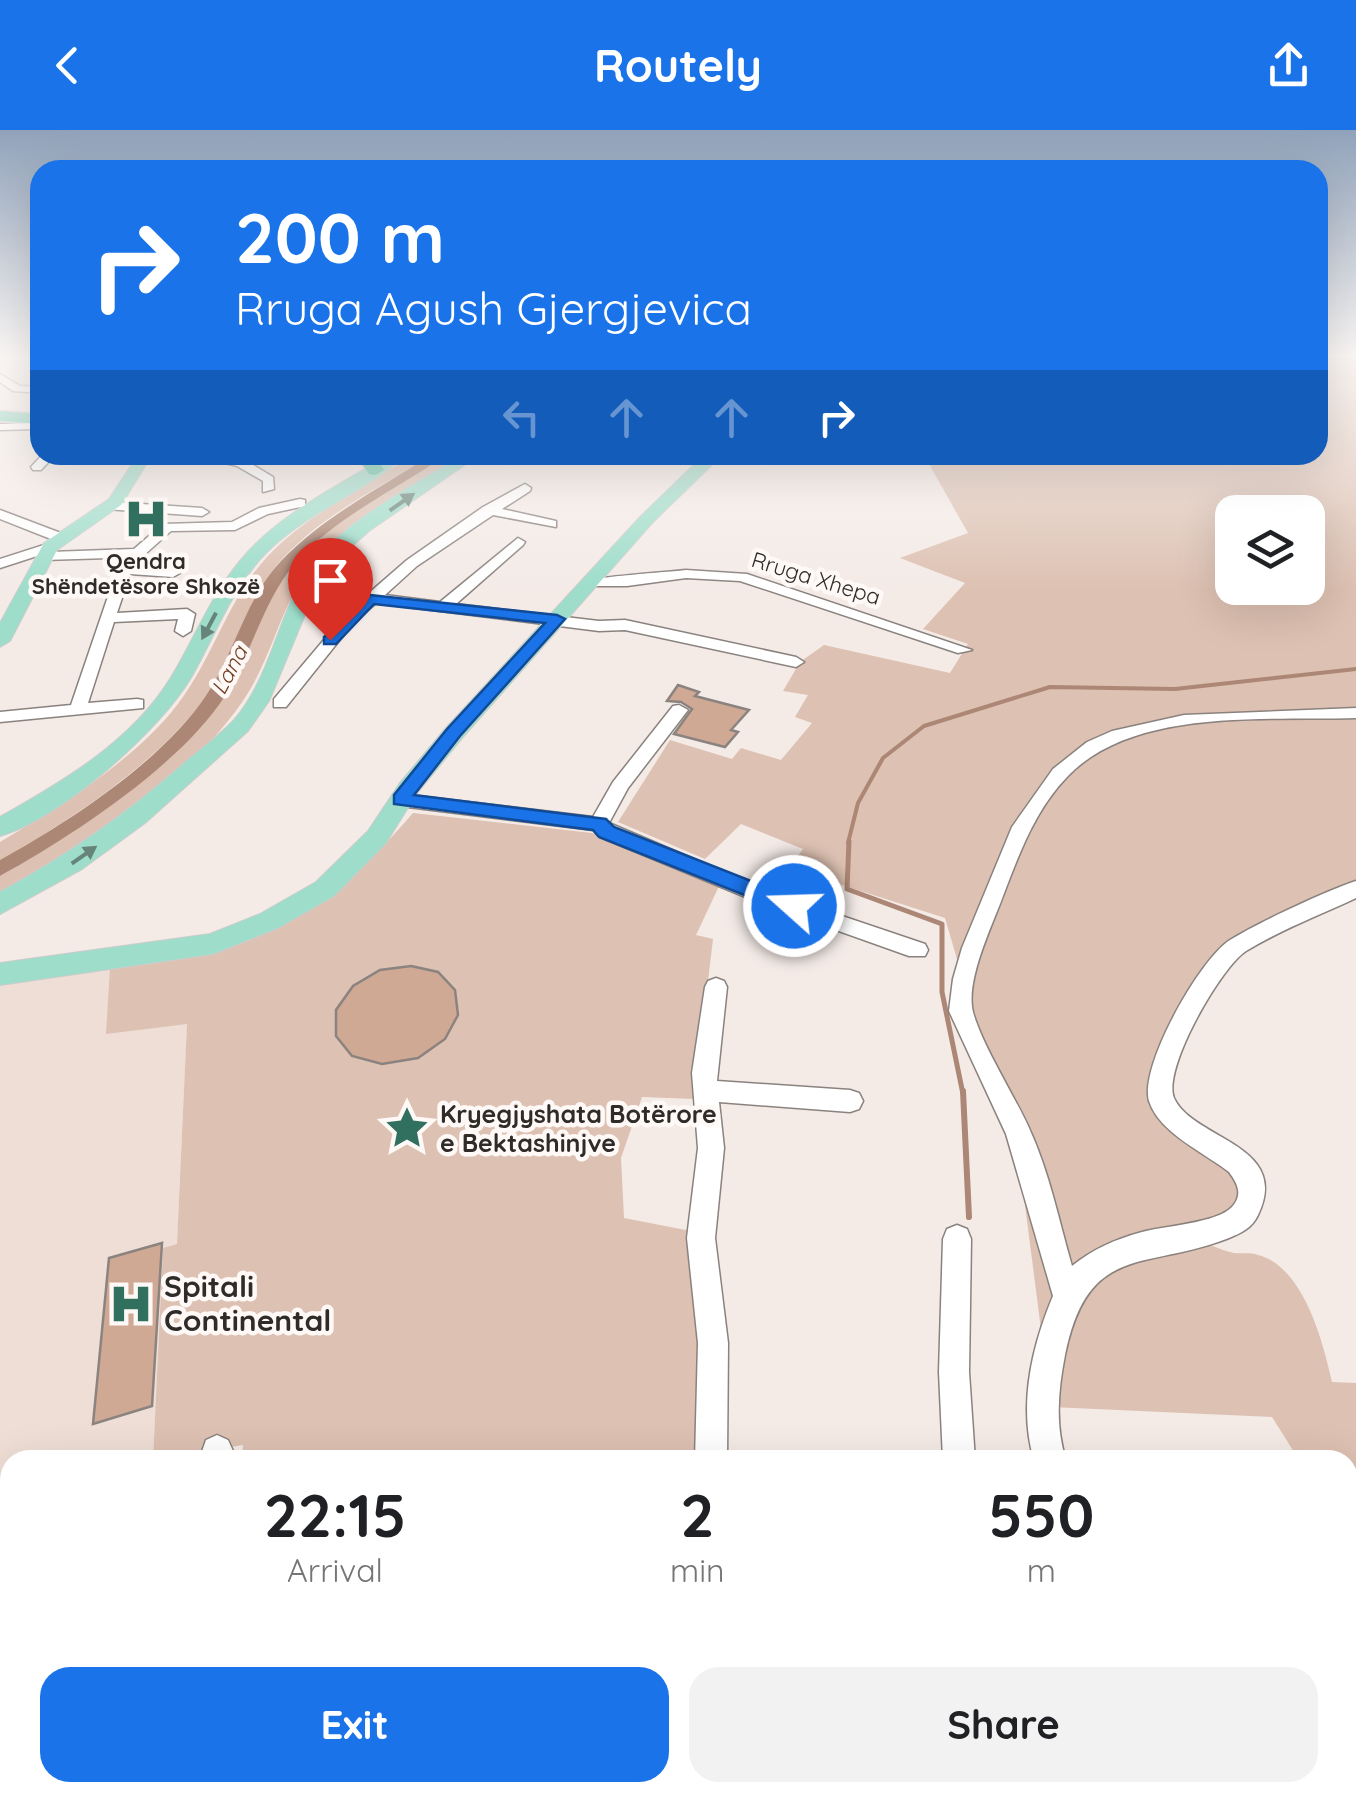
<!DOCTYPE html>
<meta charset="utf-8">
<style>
:root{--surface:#fff;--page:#f2f2f2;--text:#202124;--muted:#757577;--accent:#1a73e8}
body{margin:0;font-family:Quicksand,sans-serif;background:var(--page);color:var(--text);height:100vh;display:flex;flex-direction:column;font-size:38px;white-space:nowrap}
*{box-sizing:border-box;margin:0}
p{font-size:32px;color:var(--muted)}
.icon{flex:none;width:55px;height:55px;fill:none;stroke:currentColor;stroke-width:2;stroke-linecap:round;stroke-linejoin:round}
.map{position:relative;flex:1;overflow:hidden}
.drawer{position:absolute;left:0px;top:1320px;width:1358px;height:352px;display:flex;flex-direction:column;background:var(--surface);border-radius:30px 30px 0 0;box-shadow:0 10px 40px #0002}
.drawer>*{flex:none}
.guide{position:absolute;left:30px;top:30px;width:1298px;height:305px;border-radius:30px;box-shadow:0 10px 40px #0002;background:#1a73e8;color:#fff;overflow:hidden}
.buttons{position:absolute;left:1215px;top:365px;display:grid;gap:20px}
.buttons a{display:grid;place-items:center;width:110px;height:110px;border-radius:20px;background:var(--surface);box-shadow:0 10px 40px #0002;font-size:50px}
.pin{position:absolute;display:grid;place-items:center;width:85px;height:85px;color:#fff;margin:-102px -42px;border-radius:50% 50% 50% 0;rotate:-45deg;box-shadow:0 0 10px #0007}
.pin .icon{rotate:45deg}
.me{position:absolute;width:110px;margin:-55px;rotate:290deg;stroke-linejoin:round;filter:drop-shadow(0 0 8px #0008)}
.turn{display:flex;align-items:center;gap:35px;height:210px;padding:0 40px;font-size:45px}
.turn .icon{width:130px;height:130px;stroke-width:2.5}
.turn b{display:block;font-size:70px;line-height:85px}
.lanes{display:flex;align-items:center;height:95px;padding:0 40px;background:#0003;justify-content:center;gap:50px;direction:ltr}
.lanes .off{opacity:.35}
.eta{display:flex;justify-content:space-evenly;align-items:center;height:170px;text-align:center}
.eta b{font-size:60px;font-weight:700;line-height:70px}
.action{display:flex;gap:20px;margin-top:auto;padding:20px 40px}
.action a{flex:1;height:115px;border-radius:30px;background:var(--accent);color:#fff;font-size:40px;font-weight:700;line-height:115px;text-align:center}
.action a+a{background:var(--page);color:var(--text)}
header{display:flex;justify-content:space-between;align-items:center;height:130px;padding:0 40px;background:var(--accent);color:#fff;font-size:45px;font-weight:700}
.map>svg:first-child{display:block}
.built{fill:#eeded6}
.green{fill:#ddc1b2;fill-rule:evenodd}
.water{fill:#ad8775}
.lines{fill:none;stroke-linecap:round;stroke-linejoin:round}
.stream-far2{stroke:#ad8775;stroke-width:4}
.stream-far1{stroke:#ad8775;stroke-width:5}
.stream{stroke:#ad8775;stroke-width:6}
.building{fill:#d0a995;stroke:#8b837f;stroke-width:2.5}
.minor-casing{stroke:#8a827e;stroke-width:3}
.major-casing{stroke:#cdcccc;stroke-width:2}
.highway-casing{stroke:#cdcccc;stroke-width:3}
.minor{fill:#fff;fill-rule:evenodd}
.major{fill:#9dddca;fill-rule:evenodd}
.highway{fill:#5cc6a7;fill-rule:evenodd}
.oneway{fill:#66847a}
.route{fill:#1a73e8;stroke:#114b97;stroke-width:2.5}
.labels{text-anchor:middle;stroke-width:9;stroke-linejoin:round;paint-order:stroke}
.far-poi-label{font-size:22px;font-weight:bold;fill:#2e2b29;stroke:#fef9f6}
.far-street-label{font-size:22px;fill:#2e2b29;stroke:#fef9f6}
.far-water-label{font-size:22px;font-style:italic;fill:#723e22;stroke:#fef9f6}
.poi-label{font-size:25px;font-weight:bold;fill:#2e2b29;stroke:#fef9f6;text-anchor:start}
.near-poi-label{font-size:30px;font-weight:bold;fill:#2e2b29;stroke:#fef9f6;text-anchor:start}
</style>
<header><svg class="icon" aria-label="back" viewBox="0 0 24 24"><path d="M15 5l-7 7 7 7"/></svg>Routely<svg class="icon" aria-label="share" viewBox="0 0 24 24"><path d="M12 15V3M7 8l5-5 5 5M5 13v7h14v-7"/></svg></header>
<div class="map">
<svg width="1356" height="1671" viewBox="0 0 1356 1671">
<rect width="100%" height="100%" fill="#f4ebe7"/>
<path class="built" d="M110,838L187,893L177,1114L163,1118L153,1330H10V1379L0,1382V852Z"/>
<g class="green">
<path d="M1318,227H1356V759L1235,817L1158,958L1252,1060L1204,1112C1213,1116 1224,1121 1234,1123C1242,1124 1251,1122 1258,1125C1304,1137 1323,1212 1332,1252L1356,1253V1379L1348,1382V1330H1299L1272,1287L1051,1277L1022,1052L945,788L789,738L803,719L741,694L705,729L618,692L670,610L732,629L741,618L781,630L812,593L795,587L808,565L783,561L800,532L824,515L950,543L968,514L923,499L965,453L900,428L968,403L924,325H1318ZM1232,382H1308V458H1232Z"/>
<path d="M413,325H431C380,358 315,388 276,436C247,473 233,524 207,564C165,628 67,693 0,730V712C62,675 145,624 185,564C216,519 231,465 268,426C308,384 365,356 413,325Z"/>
<path d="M446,325H461C422,353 348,394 318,427C283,467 275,519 248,563C194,649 86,714 0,764V746C71,706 181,635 225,566C252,522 263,470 297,431C336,387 397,358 446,325Z"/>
<path d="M413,683L592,703L721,752L696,805L713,809L694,969L642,967L621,1028L624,1088L696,1102L704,1239L700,1330H242L243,1315L153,1330L163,1118L177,1114L187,894L106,904L110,838C251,826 321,790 413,683Z"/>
<path d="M526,1663H688V1671H570Z"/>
</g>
<path class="water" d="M431,325H446C397,359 336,387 297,431C263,470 252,523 225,566C182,634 71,707 0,746V730C69,692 164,630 207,564C235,522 246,468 281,431C323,387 380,358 431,325Z"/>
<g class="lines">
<path class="stream-far2" d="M848,713L858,673L883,628L924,596L1050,557L1175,559L1356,539"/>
<path class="stream-far1" d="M849,711L847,759L942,794V862L963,964"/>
<path class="stream" d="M963,961L969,1087"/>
</g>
<g class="building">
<path d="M678,555L699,562L695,566L749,580L731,600L738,602L725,617L674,604L692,579L681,572L667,571Z"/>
<path d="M411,836L438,842L455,860L458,885L445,909L418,928L382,934L352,926L336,906V880L353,856L380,840Z"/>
<path d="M162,1113L152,1276L93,1294L109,1128Z"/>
</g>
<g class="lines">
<g class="minor-casing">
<g id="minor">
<path d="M0,244L20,256L40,257V263L13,261L0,252Z"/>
<path d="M40,293V299L0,300V294Z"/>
<path d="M42,325H55L41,340H33L31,337Z"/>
<path d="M192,325L245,330L273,347L274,359L263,362V351L237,336Z"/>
<path d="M525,354L531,358L530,361L502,379L556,391V397L493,385L417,436L385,465L440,472L518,408L525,412L523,415L456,474L599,491L625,490L796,527L804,532L796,537L625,500L599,501L376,473L354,492L286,577H274V569L344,486L360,471L306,464L299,460L301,457L369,463L407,430L483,377Z"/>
<path d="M300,369L305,370V376L268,384L235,400L171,401L143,426L123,428L124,435L173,439L180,443L173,447L130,444L117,483L187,479L195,484L191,501L183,506L175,501L178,489L114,492L88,573L137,569L143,570V578L0,592V582L71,575L116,443L107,433L109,428L44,430L37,426L0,438V429L50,413L57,417L50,422L134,419L163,394L232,392L259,378Z"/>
<path d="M111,372L202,378L209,382L202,386L106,379L104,376Z"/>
<path d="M0,380L66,405L68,408L56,411L0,389Z"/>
<path d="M686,440L747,444L972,520L958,523L740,451L686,448L627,456H590L583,452C590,447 669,442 686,440Z"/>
<path d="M679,575L688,580L628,658L609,693L774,763L925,814L928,820L925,826H909L760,773L600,707L593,700L400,676L390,670L400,664L593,687L613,652L673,576Z"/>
<path d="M1356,578V588C1267,591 1133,577 1067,647C1035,680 1019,724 1003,766C992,796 965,851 973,882C982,915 1014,965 1029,998C1049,1041 1059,1091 1072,1136C1093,1119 1116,1109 1142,1102C1164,1096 1217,1093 1232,1077C1243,1065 1238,1054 1229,1042C1205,1023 1159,1003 1149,971C1139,936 1200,829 1230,810C1257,793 1326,761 1356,751V768C1320,785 1280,800 1246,821C1221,837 1162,939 1174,968C1193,1010 1292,1014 1258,1085C1252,1098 1241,1103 1229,1108C1145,1141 1088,1112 1065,1225C1058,1261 1055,1295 1066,1330H1034C1018,1276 1032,1216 1053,1166L1006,1004L949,881L953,849L962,818L1012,697L1053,639L1087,612L1112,601L1184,585Z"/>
<path d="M716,848L724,851L727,857L717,951L850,960L859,963L863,971L859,979L850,982L719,972L724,1018L715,1108L728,1213L727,1330H695L698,1213L687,1108L698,1018L692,943L705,857L708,851Z"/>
<path d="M957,1095L967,1099L971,1109L969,1242L975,1330H943L939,1242L943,1109L947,1099Z"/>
<path d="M217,1305L228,1310L233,1321L231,1330H199L206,1310Z"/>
<path d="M1356,1438V1476L1348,1480V1442Z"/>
<path d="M10,1552V1590L0,1593V1555Z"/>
<path d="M1348,1645L1356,1648V1671H1324L1322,1662H1348Z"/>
<path d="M10,1648V1662H44L43,1671H3Z"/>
<path d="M147,1662H187L186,1671H146Z"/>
<rect x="686" y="1662" width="40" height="9"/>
</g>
</g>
<g class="major-casing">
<g id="major">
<path d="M138,325H152L121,375L57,420L10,511L0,517V493L44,413L109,369Z"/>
<path d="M388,325H405C367,362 308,381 267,422C232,457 216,504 192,546C161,600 60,689 0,706V687C62,652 131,612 170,549C194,510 210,467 240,431C278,384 337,357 388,325Z"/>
<path d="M462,325H479L369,401L331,435L319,451L269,571L248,601L145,693L82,739L0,784V762C66,726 125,685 182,635C199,620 219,606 234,590C267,552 277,496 300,452C329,398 412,357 462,325Z"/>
<path d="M704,325H722L652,393L462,608L417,663L386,713L334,766L278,798L213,824L0,855V833L210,804L260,784L316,752L368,701L400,653L446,598L640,387Z"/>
</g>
</g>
<g class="highway-casing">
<g id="highway">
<path d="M0,281L40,284V294L0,291Z"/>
<path d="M357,325H375L384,340L375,345L369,344Z"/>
</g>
</g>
<use href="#minor" class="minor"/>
<use href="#major" class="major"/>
<use href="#highway" class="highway"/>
</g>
<defs><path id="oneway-solid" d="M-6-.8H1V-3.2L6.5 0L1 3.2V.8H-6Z" transform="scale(2.5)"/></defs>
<g class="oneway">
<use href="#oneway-solid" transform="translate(402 372) rotate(-35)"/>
<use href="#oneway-solid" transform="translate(209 496) rotate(118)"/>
<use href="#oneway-solid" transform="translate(84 725) rotate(-35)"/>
</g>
<linearGradient id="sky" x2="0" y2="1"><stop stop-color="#90a2ba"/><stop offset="0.49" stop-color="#faf6f4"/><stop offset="1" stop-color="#faf6f4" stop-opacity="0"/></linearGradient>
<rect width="1356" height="461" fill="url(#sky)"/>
<path class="route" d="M370,465L557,485L565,489L460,606L414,665L606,689L614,697L802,771L805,776L802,782H787L599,707L593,700L394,674V665L447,599L545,493L374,474L336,514H324V507Z"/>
<defs>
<g id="hospital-bare" transform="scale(3.45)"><path d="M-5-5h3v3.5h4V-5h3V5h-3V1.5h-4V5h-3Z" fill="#31705e" stroke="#fef9f6" stroke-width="2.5" paint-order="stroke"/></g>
<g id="sight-bare" transform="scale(3.45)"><path d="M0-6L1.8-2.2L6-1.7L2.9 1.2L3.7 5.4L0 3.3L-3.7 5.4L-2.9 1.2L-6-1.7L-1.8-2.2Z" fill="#31705e" stroke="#fef9f6" stroke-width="2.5" paint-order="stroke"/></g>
</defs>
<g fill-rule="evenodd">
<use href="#hospital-bare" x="146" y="389"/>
<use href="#sight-bare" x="407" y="998"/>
<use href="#hospital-bare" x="131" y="1174"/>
</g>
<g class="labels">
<g class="far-poi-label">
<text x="146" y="439">Qendra<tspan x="146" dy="25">Shëndetësore Shkozë</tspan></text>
</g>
<g class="far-street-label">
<text transform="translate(816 448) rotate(17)" y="8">Rruga Xhepa</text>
</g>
<g class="far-water-label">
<text transform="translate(229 540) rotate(-62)" y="8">Lana</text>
</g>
<g class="poi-label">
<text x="440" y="993">Kryegjyshata Botërore<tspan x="440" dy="29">e Bektashinjve</tspan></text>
</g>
<g class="near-poi-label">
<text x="164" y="1167">Spitali<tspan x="164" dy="34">Continental</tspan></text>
</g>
</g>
</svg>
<div class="buttons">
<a><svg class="icon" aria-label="layers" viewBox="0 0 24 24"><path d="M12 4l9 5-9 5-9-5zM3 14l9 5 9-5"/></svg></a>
</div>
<div class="pin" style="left:330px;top:510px;background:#d93025"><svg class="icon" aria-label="arrive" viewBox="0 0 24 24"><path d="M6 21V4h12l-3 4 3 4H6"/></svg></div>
<svg class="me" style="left:794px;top:776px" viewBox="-20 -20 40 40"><circle r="17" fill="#1a73e8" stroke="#fff" stroke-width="3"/><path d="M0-11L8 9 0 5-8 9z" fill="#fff"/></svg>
<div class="guide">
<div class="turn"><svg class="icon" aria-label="right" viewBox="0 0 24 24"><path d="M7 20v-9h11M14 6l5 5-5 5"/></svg><div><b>200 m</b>Rruga Agush Gjergjevica</div></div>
<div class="lanes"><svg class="icon off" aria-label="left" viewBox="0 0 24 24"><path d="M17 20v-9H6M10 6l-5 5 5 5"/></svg><svg class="icon off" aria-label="ahead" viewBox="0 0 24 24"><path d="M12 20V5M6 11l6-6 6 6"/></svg><svg class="icon off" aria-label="ahead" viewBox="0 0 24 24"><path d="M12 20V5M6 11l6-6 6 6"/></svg><svg class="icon" aria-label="right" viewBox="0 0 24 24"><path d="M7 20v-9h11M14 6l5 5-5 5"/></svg></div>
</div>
<section class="drawer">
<div class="eta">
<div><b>22:15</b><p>Arrival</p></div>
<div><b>2</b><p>min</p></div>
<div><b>550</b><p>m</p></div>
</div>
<div class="action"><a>Exit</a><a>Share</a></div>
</section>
</div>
